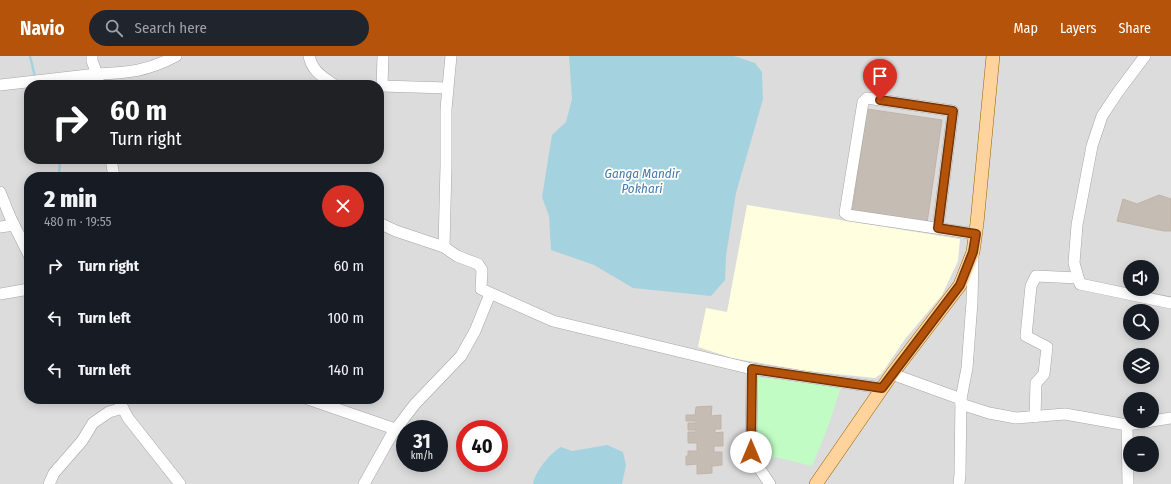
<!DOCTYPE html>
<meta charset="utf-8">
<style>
:root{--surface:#171b24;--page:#20242c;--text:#f1f3f6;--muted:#9ea1a6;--accent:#b45309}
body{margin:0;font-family:"Fira Sans Condensed",sans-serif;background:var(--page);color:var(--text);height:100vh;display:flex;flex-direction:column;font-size:15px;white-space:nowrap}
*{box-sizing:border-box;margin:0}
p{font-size:13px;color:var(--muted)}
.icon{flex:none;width:22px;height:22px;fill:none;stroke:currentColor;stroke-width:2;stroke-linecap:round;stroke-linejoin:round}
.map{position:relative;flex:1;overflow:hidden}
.drawer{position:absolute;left:24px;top:116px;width:360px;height:232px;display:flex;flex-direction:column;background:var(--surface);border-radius:16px;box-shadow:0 2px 10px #0003}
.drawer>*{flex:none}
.guide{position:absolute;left:24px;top:24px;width:360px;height:84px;border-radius:16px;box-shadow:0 2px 10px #0003;background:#202124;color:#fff;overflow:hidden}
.buttons{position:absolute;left:1123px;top:204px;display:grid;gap:8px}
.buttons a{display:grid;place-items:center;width:36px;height:36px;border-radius:50%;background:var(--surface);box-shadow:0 2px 10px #0003;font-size:20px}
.speed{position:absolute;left:396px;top:364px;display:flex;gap:8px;font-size:20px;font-weight:700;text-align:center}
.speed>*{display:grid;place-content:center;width:52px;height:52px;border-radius:50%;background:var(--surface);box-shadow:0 2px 10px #0003;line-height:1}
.speed small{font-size:10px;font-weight:400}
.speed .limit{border:6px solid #d22;background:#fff;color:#111}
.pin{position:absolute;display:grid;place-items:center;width:34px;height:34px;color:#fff;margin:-41px -17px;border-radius:50% 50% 50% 0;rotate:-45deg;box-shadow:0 0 4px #0007}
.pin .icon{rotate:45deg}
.me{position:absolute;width:44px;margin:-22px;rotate:0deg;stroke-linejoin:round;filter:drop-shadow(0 0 3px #0008)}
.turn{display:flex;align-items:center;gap:14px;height:84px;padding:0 20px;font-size:18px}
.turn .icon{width:52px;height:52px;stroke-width:2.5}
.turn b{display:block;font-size:28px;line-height:34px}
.round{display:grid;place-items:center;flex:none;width:42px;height:42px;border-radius:21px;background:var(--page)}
.summary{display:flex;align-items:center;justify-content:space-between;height:68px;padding:0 20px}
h1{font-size:24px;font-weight:800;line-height:30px}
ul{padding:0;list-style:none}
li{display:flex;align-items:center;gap:12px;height:52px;padding:0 20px}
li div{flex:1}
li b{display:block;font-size:15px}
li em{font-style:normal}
header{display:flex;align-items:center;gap:24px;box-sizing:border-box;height:56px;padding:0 20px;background:var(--accent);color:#fff}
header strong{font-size:19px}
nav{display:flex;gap:22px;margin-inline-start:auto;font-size:14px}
.search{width:280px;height:36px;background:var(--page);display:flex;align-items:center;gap:10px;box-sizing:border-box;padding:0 14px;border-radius:22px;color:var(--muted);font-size:15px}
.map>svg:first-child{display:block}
.residential{fill:#dddcdc;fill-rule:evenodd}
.education{fill:#ffffdf}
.park{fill:#c0fcc4}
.water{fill:#a4d3df}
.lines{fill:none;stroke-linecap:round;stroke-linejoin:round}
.stream{stroke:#a4d3df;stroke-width:2.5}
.building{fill:#c5bcb4;stroke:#c3b2a6}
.minor-casing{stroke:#a6a6a6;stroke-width:12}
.major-casing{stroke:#9a6500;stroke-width:14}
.minor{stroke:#fff;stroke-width:11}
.major{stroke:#ffd39b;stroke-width:13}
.route-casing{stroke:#753606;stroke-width:10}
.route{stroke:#b45309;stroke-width:7}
.labels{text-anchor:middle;stroke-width:3.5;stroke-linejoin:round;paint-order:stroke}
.water-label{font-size:13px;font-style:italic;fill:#4479ab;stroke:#fff}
</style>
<header>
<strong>Navio</strong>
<div class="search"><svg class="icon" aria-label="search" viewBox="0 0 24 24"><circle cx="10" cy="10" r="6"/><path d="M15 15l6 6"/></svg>Search here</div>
<nav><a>Map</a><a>Layers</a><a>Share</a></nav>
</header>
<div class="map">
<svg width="1171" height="428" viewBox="0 0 1171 428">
<rect width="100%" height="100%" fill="#f0ece5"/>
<path class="residential" d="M0,0H1171V428H0ZM29,29H379V103H29ZM29,121H379V343H29ZM1130,211H1152V233H1130ZM1130,255H1152V277H1130ZM1130,299H1152V321H1130ZM1130,343H1152V365H1130ZM405,373H439V407H405ZM465,373H499V407H465ZM1130,387H1152V409H1130Z"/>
<path class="education" d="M747,149L960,183L958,205L942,239L905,283L882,317L875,322L807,315L732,302L698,291L706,252L727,256Z"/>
<path class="park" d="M758,321L841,331L828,371L812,410L775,401L769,404H762L754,396Z"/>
<g class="water">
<path d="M569,0H734L755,7L762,16L763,43L736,137L726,200L725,224L711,240L633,232L594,209L551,194L549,160L542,141L552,79L566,66L572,43Z"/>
<path d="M607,389L623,396L626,409L622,428H533C535,416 550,397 561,391L572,395Z"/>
</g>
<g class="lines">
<g class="stream">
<path d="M30,0L35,21"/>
<path d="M59,121L60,103"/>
</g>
</g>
<g class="building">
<path d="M867,53L942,64L927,167L852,157Z"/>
<path d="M1159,139L1171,143V175H1164L1117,165L1123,143L1137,148Z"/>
<path d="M712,350L711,360L721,359V373H715V377L723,376V390H714V396H722V409L712,410V417L697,418V408L686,409V400H688V395H697V387H688V376H696V374H688V367H696V365H686V359H695L696,351Z"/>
</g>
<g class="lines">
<g class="minor-casing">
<g id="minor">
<path d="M92,0V5L97,18C128,17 148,15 176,0"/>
<path d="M309,0C312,15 322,20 334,29"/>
<path d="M383,0L382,30L447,32"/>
<path d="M1145,0L1118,36L1102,60L1092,90L1077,169L1074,207L1080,228L1171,247"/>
<path d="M0,29L97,18L99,29"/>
<path d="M111,103L114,121"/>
<path d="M0,136L11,163L29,199"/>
<path d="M379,167L396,175L444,191L457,200L478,208L482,214L481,233L553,265L752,313L882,332"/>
<path d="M0,171L14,169"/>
<path d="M938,172L953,55L867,42L863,46L845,157L848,159L976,178"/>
<path d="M444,191L446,110V53L451,0"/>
<path d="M0,238L29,233"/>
<path d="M752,313L751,396L757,409L770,428"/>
<path d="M892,318L961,343"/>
<path d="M118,343L128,362L180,428"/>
<path d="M308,343L395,373"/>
<path d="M961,348L989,357L1016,362L1065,358L1127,369L1171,362"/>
<path d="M1035,361L1036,327L1044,318L1047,291L1026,280L1031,230L1036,220L1078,222"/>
<path d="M1127,369L1128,428"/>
<path d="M49,428L54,417L82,385L93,367L109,356L123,352"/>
<path d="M364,428L392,378L415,348L461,300L475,275L490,238"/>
<path d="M959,428L960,418L961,343L967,312L972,246L973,200"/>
</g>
</g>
<g class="major-casing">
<path id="major" d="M816,428L892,318L960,229L973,196L977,167L993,0"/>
</g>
<use href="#minor" class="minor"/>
<use href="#major" class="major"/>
</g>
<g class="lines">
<g class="route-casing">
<path id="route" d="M751,396L752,313L882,332L960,229L973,196L976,178L938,172L953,55L880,44"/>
</g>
<use href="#route" class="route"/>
</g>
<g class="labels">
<g class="water-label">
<text x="642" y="122">Ganga Mandir<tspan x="642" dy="15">Pokhari</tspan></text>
</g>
</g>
</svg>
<div class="buttons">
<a><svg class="icon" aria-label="sound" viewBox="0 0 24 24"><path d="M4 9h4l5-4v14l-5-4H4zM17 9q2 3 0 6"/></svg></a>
<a><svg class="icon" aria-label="search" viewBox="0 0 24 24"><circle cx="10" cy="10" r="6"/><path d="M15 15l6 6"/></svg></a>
<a><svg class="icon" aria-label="layers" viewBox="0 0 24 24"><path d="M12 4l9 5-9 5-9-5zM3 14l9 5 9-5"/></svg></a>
<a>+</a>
<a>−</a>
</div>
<div class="speed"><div>31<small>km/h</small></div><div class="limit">40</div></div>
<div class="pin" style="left:880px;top:44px;background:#d93025"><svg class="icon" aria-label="arrive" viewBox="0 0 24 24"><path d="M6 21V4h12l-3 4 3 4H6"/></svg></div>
<svg class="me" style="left:751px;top:396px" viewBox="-20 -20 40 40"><circle r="19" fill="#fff"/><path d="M0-13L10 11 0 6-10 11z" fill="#b45309"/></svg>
<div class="guide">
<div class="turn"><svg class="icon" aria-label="right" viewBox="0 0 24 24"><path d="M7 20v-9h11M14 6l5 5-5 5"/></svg><div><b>60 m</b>Turn right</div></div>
</div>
<section class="drawer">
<div class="summary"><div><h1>2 min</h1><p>480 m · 19:55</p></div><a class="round" style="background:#d93025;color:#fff"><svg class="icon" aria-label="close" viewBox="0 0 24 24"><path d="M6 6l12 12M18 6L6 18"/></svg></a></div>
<ul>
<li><svg class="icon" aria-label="right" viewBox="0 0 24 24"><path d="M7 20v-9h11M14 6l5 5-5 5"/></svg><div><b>Turn right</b></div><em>60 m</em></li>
<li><svg class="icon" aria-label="left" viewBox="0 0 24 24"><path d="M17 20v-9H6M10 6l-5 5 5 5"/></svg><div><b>Turn left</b></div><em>100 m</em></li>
<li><svg class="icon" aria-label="left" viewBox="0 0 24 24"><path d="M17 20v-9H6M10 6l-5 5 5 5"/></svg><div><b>Turn left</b></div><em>140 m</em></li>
</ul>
</section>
</div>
